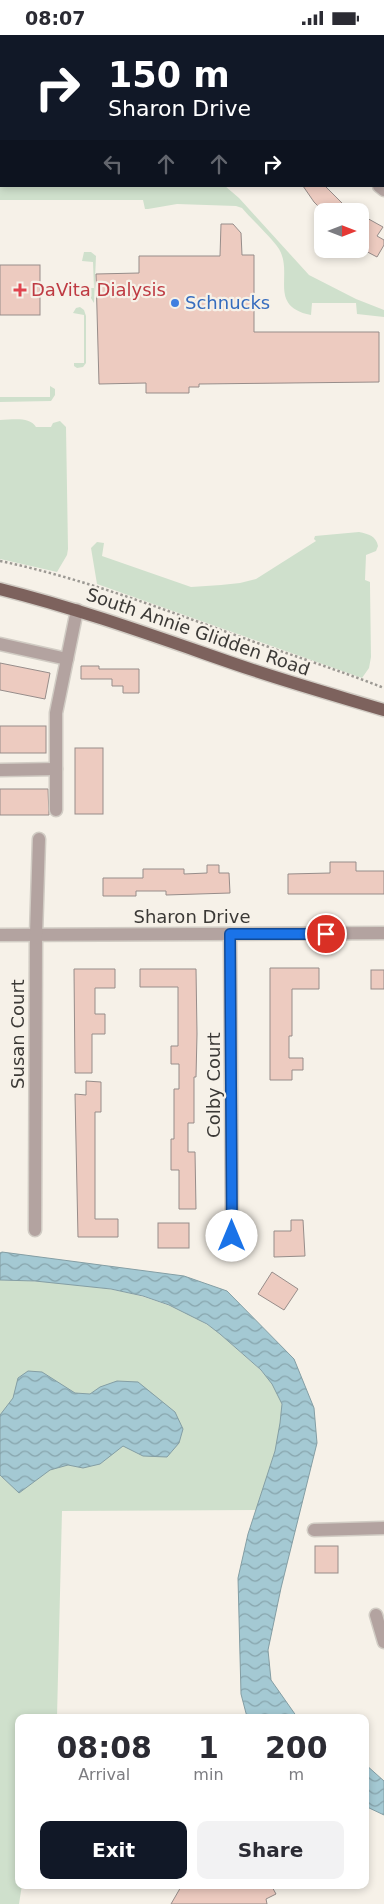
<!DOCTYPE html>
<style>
:root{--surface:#fff;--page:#f2f2f3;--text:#2b2b33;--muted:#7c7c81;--accent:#111827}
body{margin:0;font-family:"DejaVu Sans",sans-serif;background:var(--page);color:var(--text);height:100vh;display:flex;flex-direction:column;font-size:19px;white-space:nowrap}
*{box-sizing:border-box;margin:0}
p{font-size:16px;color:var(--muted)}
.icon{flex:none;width:28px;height:28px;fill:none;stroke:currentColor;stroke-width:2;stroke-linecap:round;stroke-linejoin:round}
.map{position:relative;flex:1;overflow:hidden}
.panel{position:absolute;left:15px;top:1679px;width:354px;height:175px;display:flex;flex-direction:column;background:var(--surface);border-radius:10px;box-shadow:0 2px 8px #0003}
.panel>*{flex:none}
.guide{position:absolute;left:0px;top:0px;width:385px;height:152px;box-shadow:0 2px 8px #0003;background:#111827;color:#fff;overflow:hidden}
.needle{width:32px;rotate:90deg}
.tools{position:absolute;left:314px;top:168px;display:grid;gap:10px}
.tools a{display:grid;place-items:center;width:55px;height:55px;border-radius:10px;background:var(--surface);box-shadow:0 2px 8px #0003;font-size:25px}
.pin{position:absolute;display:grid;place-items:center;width:42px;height:42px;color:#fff;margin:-21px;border:2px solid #fff;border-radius:50%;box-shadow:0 1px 5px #0007}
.me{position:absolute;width:55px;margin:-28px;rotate:0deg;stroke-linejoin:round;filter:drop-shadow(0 0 4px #0008)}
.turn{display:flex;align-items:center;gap:18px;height:105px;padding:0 25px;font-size:22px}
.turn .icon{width:65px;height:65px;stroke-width:2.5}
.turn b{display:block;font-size:35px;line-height:42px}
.lanes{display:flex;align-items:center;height:48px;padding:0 25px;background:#0003;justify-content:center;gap:25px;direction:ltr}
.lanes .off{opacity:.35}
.eta{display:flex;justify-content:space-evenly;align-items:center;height:85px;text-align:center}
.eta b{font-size:30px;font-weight:700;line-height:35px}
.cta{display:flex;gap:10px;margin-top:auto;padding:10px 25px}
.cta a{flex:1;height:58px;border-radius:10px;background:var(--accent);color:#fff;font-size:20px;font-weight:700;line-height:58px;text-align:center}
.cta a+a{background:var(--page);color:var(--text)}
.status{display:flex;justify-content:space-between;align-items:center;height:35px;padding:0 25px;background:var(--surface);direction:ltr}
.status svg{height:14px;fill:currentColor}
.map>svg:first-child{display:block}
.green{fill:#cfe0cc}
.water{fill:url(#water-waves);stroke:#849ea4}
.building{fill:#edcbc0;stroke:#978d8a}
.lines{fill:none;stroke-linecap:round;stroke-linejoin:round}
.minor-casing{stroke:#d1ccc4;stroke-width:15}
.major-casing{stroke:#d1ccc4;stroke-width:15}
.path{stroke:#9c9993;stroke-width:2.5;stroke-dasharray:2.5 2.5;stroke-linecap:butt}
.minor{stroke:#b3a3a0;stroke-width:12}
.major{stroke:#7d625d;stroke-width:12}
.route-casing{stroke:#114b97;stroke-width:12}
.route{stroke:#1a73e8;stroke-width:9}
.health-dot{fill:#e0444e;stroke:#f6f1e8;stroke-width:2}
.shop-dot{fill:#3f7fe0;stroke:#f6f1e8;stroke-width:2}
.labels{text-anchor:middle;stroke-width:4.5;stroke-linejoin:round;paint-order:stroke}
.health-label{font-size:18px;fill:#be3a42;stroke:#f6f1e8;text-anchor:start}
.shop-label{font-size:18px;fill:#366cbe;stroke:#f6f1e8;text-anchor:start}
.street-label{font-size:18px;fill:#3b3936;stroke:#f6f1e8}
</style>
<div class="status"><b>08:07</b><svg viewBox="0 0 49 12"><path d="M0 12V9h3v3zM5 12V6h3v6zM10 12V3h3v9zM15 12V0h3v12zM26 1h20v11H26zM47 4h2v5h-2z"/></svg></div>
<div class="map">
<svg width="384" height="1869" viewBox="0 0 384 1869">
<defs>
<pattern id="water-waves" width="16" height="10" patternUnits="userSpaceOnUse" patternTransform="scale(1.25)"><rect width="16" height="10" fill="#a4c9d3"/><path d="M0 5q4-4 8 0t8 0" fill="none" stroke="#87a4ac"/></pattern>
</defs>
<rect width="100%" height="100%" fill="#f6f1e8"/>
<g class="green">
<path d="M0,109L1,151H225L239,163L309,240L356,264L384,275V282L357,279L356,268H312L311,280C267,271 294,239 279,214C271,202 252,185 242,173L236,171L177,169L148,174H145L143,165H0Z"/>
<path d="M84,217H91L96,221L94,268L89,260L83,259L81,253H94L93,227L82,226Z"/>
<path d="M80,272L84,275L86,281V328L83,332L77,333L74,331V328H84V280L73,278L76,273Z"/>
<path d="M50,351L55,354V360L51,366L0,367V362H50Z"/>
<path d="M0,385C12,385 29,381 36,392H51L53,388L60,386L66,392L68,514L67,520L57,537L0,524Z"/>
<path d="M359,497C369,499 376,501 378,511L376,516L366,520L365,545L370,547V551L371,622L369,633L362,643L97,549L91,513L97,507L104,508L102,521L191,552L221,550L240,548L256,544L316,506L314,504L315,501Z"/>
<path d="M0,1245C71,1247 144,1251 206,1289C221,1298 234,1312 247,1323C260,1334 281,1353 282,1371C284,1402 266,1445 257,1475L62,1476L57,1682H19V1850H22L19,1869H0Z"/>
</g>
<g class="water">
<path d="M2,1217L184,1241L227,1256L294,1324L314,1373L317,1408L281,1553L268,1615L271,1645L297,1682H247L241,1659L238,1543L248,1499L275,1416L280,1388L282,1369L272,1349L261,1335L220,1299L207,1289L169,1270L143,1261L111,1254L35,1246L0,1245V1218Z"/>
<path d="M28,1336L42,1337L75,1358L90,1359L100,1352L117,1346L138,1347L175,1377L183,1394L179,1408L167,1422L143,1421L123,1411L100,1429L83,1433L68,1430L50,1435L19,1458L0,1440V1380L13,1363L18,1343Z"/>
<path d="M365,1729L384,1746V1780L365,1771Z"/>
</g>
<g class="building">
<path d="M303,151H325L350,176H323L314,167Z"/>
<path d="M365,182L383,192L377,201L384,205V210L377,222L360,213V192Z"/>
<path d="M221,189H233L241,198L242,220H254V297H379V347L199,349V352H189V358H146V348L99,349L96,239L139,238V221H220Z"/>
<rect x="0" y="230" width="40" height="50"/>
<path d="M0,628L50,638L45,664L0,655Z"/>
<path d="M81,631H99V634H139V658H123V651H112V644H81Z"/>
<rect x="0" y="691" width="46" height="27"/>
<rect x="75" y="713" width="28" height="66"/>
<path d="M0,754H48L49,780H0Z"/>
<path d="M330,827H356V836H384V859H288V839L330,838Z"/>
<path d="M207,830H219V838H229L230,858L166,860V856H136V861H103V843H143V834H184V839L207,838Z"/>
<path d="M270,933H319V954H292V1001H289V1023H303V1035H292V1045H270Z"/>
<path d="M74,934H115V953H95V979H105V999H92V1038H75Z"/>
<path d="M140,934H196L197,999L196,1042H194V1088H188V1117H195L196,1174H179V1135H171V1104H174V1054H179V1029H171V1011H178V952H140Z"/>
<rect x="371" y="935" width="13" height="19"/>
<path d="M86,1046L101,1047V1077H95V1184H118V1202H78L75,1059L86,1060Z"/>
<path d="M291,1185H303L305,1221L274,1222V1196H291Z"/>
<rect x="158" y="1188" width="31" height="25"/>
<path d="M272,1237L298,1254L284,1275L258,1259Z"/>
<rect x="315" y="1511" width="23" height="27"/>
<path d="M182,1850H271L276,1859L266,1864L267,1869H171Z"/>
</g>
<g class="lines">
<g class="minor-casing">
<g id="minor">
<path d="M206,0L211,1"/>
<path d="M379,151L384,155"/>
<path d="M0,609L67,624"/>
<path d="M0,735L56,734"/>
<path d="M56,775V678L77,575"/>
<path d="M230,899L232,1201"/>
<path d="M0,900L384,898"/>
<path d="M35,1195L36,900L39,804"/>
<path d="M314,1495L384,1493"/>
<path d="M376,1580L384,1607"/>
</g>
</g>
<g class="major-casing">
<path id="major" d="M0,554C80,574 157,602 235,629C284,646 334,660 384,675"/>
</g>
<path class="path" d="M0,526C82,543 159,573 238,601C287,619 336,634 384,653"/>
<use href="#minor" class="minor"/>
<use href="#major" class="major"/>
</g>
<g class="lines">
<g class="route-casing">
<path id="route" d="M232,1201L230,899H326"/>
</g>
<use href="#route" class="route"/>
</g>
<path class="health-dot" d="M17.5 247.5h5v5h5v5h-5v5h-5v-5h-5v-5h5z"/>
<circle class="shop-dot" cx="175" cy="268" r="5"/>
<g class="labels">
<g class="health-label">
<text x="31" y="261">DaVita Dialysis</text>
</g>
<g class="shop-label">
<text x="185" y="274">Schnucks</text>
</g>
<g class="street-label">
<text transform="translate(198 597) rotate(19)" y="6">South Annie Glidden Road</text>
<text x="192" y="888">Sharon Drive</text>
<text transform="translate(18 999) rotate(-90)" y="6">Susan Court</text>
<text transform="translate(214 1050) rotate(-90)" y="6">Colby Court</text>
</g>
</g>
</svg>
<div class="tools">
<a><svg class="needle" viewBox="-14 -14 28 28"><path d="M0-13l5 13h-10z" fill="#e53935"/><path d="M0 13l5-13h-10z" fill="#7c7c81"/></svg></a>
</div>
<div class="pin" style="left:326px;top:899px;background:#d93025"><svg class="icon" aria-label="arrive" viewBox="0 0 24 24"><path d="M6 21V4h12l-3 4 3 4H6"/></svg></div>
<svg class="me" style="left:232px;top:1201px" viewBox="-20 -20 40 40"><circle r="19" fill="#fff"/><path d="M0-13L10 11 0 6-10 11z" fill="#1a73e8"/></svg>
<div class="guide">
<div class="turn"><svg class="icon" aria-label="right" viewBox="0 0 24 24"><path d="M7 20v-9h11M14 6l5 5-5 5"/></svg><div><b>150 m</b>Sharon Drive</div></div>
<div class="lanes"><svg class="icon off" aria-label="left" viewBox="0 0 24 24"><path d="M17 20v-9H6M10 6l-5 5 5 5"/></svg><svg class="icon off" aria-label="ahead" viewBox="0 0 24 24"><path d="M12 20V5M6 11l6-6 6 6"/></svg><svg class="icon off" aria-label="ahead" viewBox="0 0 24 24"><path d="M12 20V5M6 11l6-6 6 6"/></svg><svg class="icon" aria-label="right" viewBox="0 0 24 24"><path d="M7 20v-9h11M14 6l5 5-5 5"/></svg></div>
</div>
<section class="panel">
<div class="eta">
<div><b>08:08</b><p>Arrival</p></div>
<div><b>1</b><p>min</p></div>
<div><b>200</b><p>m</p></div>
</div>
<div class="cta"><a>Exit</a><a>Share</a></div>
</section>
</div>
